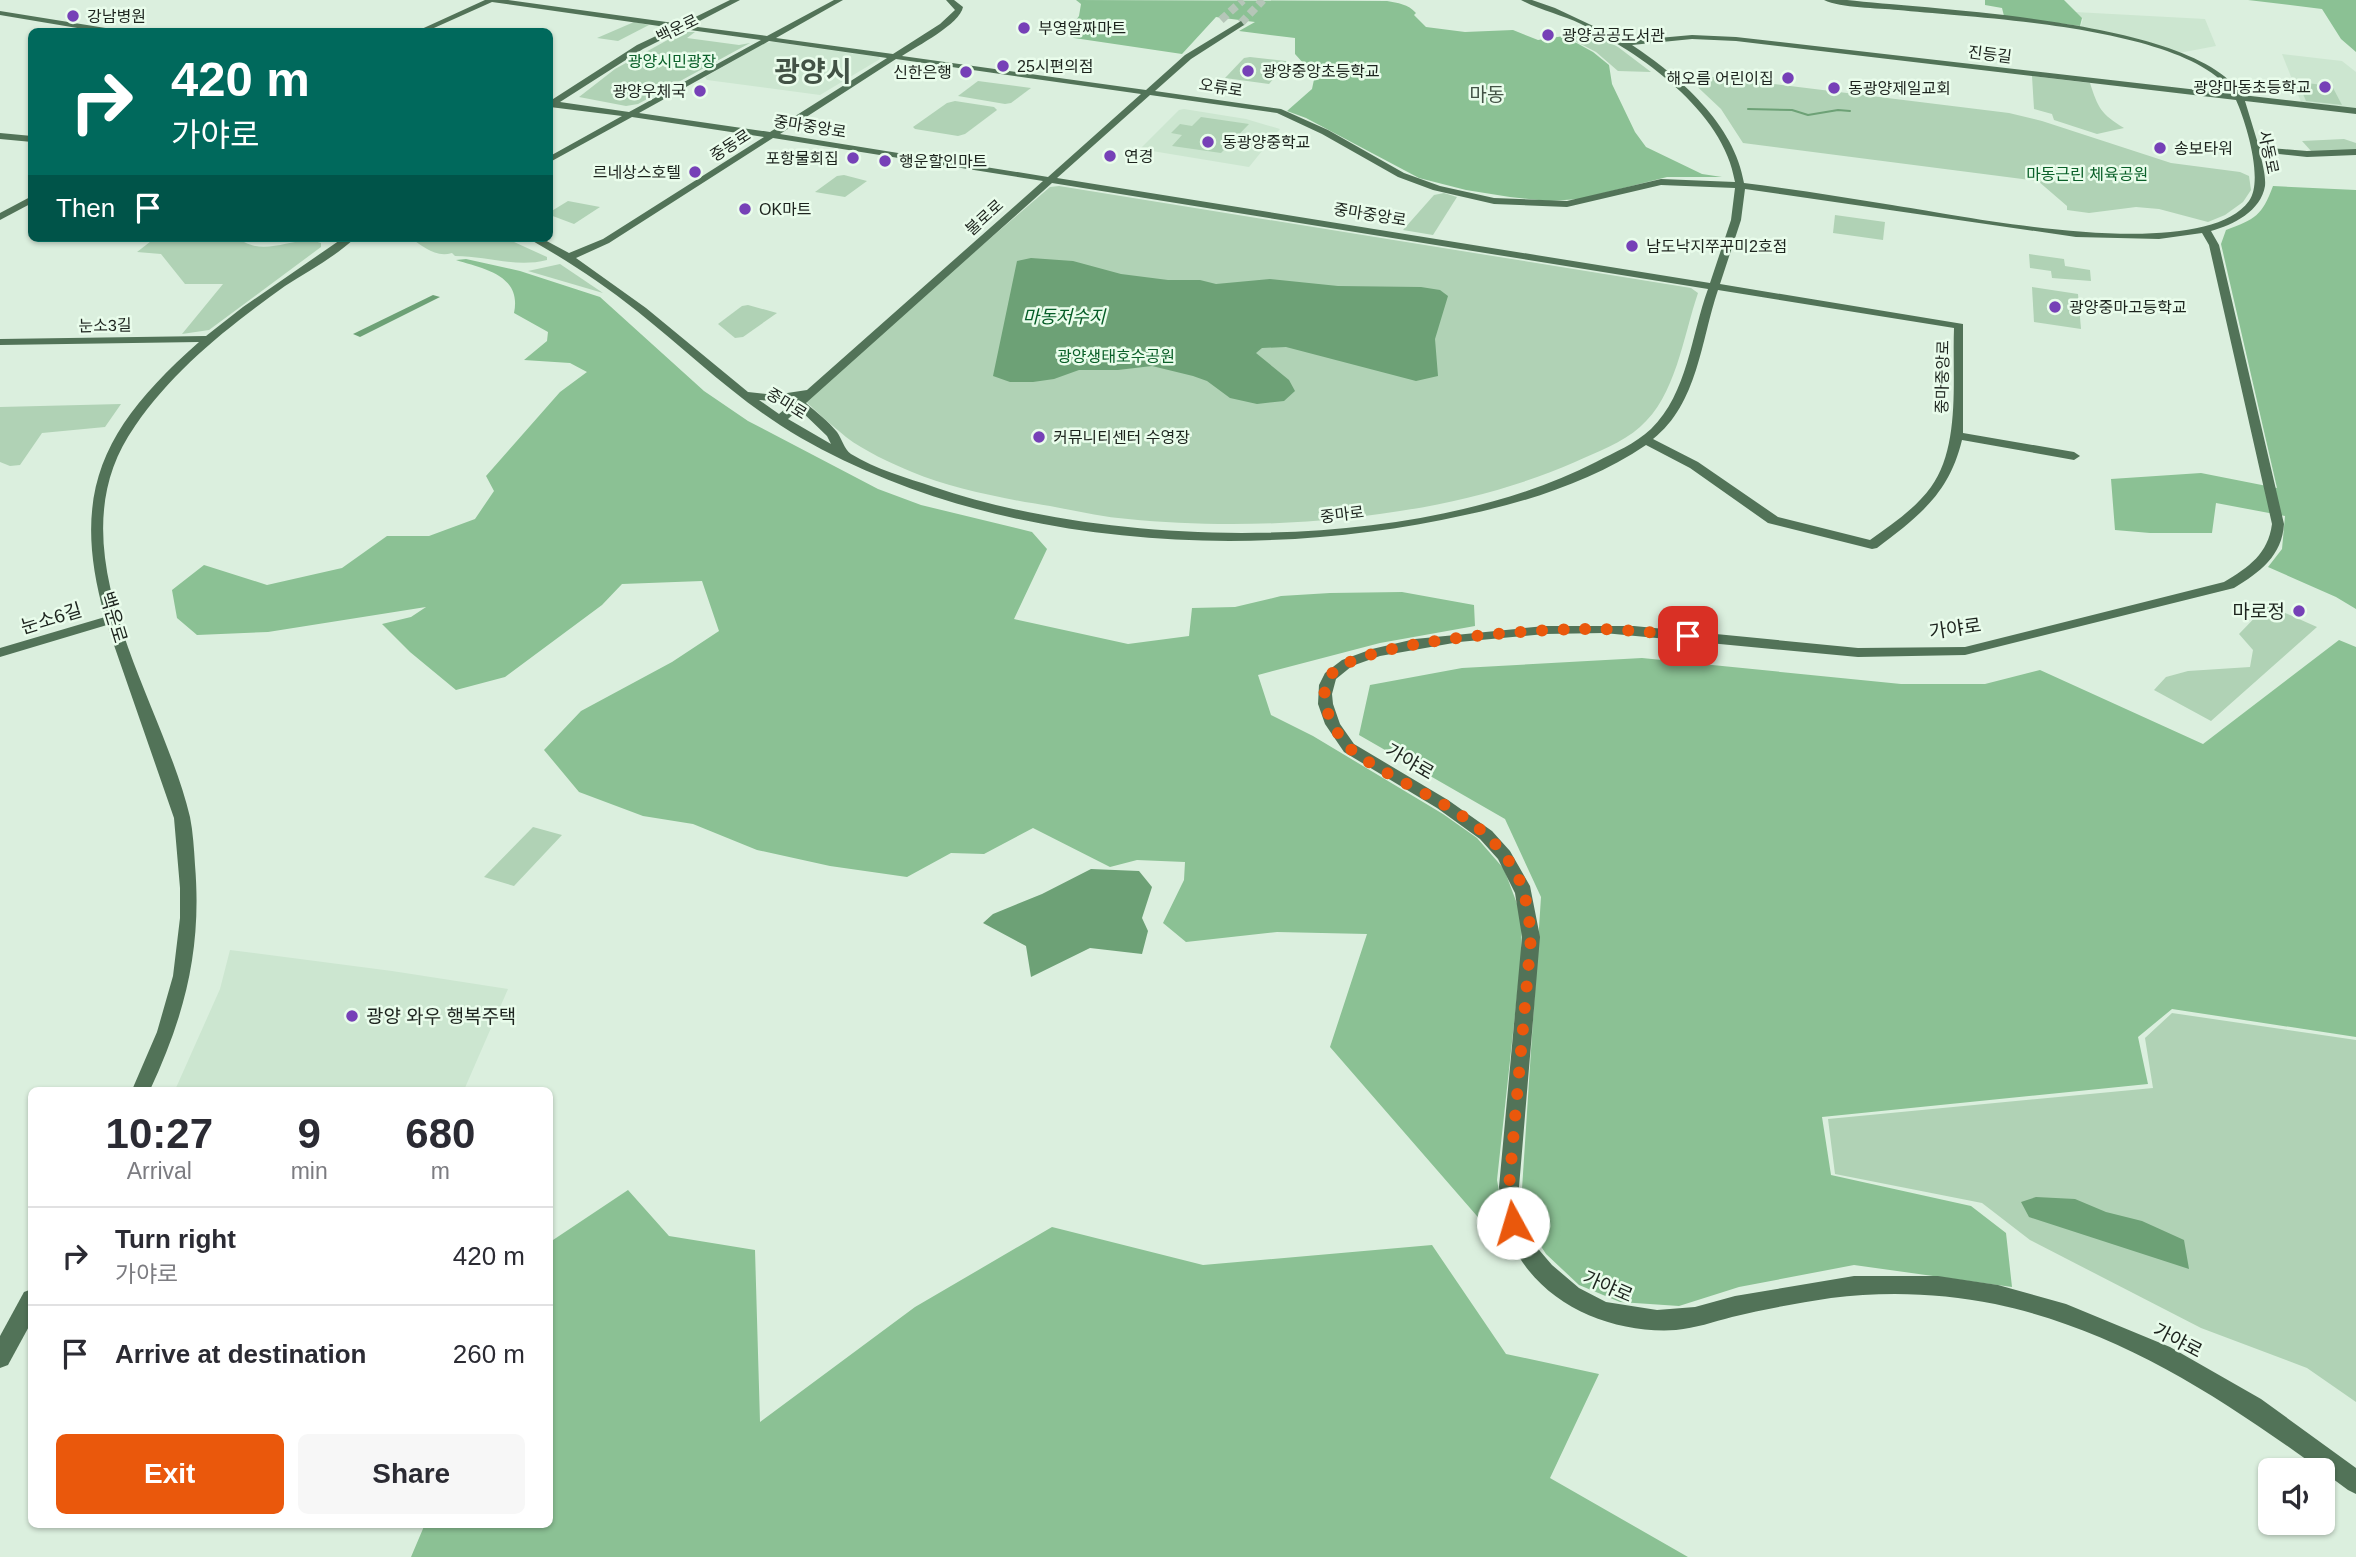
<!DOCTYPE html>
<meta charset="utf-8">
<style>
:root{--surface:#fff;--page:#f7f7f7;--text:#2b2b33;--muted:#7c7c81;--line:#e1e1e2;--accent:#ea580c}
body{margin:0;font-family:Helvetica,"Noto Sans KR",sans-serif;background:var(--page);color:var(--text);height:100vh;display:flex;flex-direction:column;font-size:26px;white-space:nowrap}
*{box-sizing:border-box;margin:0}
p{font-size:23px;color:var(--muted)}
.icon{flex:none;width:38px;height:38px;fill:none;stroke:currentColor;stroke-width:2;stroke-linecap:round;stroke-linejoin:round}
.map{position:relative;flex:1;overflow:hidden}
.drawer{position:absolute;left:28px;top:1087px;width:525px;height:441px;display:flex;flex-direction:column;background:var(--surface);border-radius:10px;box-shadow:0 2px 5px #0004}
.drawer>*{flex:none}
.top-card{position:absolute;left:28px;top:28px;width:525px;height:214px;border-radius:10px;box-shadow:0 2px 5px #0004;background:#00695c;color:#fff;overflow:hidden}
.buttons{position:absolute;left:2258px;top:1458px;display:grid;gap:14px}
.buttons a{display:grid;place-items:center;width:77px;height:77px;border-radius:10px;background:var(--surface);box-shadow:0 2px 5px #0004;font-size:35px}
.pin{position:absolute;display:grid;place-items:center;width:60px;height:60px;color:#fff;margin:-30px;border-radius:14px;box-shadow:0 4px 10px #0006}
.me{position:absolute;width:77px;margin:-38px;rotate:354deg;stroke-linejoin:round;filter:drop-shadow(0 0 5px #0008)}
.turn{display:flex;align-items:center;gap:24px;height:147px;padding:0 28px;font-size:32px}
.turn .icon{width:91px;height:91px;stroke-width:2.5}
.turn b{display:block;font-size:49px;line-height:60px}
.then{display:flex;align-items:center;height:66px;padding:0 28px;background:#0003;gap:14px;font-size:26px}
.eta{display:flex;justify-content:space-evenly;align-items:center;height:119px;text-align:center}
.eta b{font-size:42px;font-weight:800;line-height:49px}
.primary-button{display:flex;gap:14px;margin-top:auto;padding:14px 28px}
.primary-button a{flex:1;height:80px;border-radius:10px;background:var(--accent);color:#fff;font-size:28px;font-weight:800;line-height:80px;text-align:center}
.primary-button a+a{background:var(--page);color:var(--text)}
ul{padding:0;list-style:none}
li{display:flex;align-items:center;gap:21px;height:98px;padding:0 28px;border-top:2px solid var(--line)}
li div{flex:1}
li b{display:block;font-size:26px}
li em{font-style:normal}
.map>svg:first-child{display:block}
.built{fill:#cce6d0}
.green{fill:#b0d2b5}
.forest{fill:#8bc194}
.water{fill:#6da176}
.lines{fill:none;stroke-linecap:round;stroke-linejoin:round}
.stream{stroke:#6da176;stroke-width:2}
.secondary-tunnel{stroke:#b5c6b8;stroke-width:8;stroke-dasharray:8 4.5;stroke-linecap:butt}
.secondary{fill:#527358;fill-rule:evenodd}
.route{stroke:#ea580c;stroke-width:12;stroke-dasharray:0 21.6}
.poi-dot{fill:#7641b7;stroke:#e9fceb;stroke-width:2.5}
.labels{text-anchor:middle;stroke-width:5;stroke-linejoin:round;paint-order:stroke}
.far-poi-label{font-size:16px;fill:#1d241e;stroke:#e9fceb;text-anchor:start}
.far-street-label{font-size:16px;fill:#1d241e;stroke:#e9fceb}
.far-park-label{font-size:16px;fill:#0a6029;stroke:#e9fceb}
.far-water-label{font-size:18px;font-style:italic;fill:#055d27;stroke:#e9fceb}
.far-quarter-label{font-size:19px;fill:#435346;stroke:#e9fceb}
.poi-label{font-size:19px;fill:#1d241e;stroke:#e9fceb;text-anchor:end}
.street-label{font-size:19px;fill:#1d241e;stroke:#e9fceb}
.far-town-label{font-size:28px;font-weight:bold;fill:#435346;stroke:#e9fceb}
</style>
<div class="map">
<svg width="2356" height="1557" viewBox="0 0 2356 1557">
<rect width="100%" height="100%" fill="#dbefde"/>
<g class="built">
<path d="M2075,12L2205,19L2216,46L2179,53L2146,42L2080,28L2083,19Z"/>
<path d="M774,42L879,57L880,59L820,95L707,80L705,77L765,43Z"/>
<path d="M2282,54L2342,61L2356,72V109L2301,102Z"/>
<path d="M1184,109L1246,119L1280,129L1249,167L1140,149L1179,110Z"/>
<path d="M230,950L392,971L508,989L464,1090H175L220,989Z"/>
</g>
<g class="green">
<path d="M634,22L649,25L618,41L597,38Z"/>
<path d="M682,32H695L687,38L739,45L750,43L638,104L626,106L579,97L615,69Z"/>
<path d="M1591,32L1618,47L1651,72L1618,71L1596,52L1565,36Z"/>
<path d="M1250,57L1286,61L1287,63L1269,84L1225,78L1244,58Z"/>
<path d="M2032,76L2090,83C2098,108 2101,114 2124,128L2097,134L2054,120L2052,114L2034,109Z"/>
<path d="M1687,77H1717L2009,113L2042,121L2171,163L2240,172L2249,176L2251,190L2243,202L2225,215L2208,222L2159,209L2136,207L2089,213L2067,210V206L2038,181L1743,143L1721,109Z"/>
<path d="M978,81L1031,88L1011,103L1005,104L958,96Z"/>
<path d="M2298,82L2332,86L2342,105L2306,101Z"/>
<path d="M955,101L994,107L997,110L965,134L958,136L915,129L913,127L947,103Z"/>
<path d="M1201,117L1249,124L1221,153L1172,146L1182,135L1171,133L1180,124L1192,126Z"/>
<path d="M2344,139L2356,143V150L2312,152L2302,141Z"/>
<path d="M844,175L867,181L845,197L815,192L837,176Z"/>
<path d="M1059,186L1691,288L1698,293C1683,337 1676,396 1640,427C1622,443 1597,452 1575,462C1446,519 1268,533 1128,519C1102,517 1076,511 1050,506C1009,500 950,488 912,472C891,463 864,451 846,437C831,425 817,412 803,399L1050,187Z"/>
<path d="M1444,193L1457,197L1433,235L1403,230L1434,195Z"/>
<path d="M568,201L600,207L574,224L550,215V212Z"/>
<path d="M1835,215L1885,222L1883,240L1833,233Z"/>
<path d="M155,238H255L244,242C270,256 296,234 321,243V247L209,330L182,334L223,284H185L161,254L137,252Z"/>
<path d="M410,238H505L547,257V260C516,268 487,256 455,256L452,253C435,258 423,246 410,238Z"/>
<path d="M2029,254L2064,259L2065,266L2090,270L2091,281L2052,278L2051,271L2030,268Z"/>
<path d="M560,264L603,293L528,271Z"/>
<path d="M2032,287L2078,294L2081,329L2034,322Z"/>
<path d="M748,305L777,313L743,337L735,338L718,324L742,306Z"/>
<path d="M121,404L105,427L42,433L20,465L10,466L0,462V407Z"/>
<path d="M2267,605L2317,627L2211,721L2154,690L2166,677L2188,671L2250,667L2253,650L2239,634Z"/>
<path d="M533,827L562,835L514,886L484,877Z"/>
<path d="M2172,1013L2356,1040V1402L2307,1368L2201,1328L2030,1240L1982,1203L1835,1174L1828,1119L2153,1088L2145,1038Z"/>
</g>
<g class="forest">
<path d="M1076,0L1387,1C1398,3 1408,4 1416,13L1414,15L1426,27L1465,32L1513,30L1538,40L1564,36L1593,52L1609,65L1612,84L1635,132L1646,147L1702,174L1722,177H1667L1580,199L1549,201L1510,197L1466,190L1419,178L1306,118L1287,111L1312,89L1316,70L1304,64L1295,54V38L1239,31L1255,22L1216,17L1182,54L1074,38L1068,34V31L1079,16L1081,4Z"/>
<path d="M1985,0H2064L2082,18L2080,26L2004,16L2002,8L1985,5Z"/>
<path d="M2248,0H2356V52L2341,39L2322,9Z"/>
<path d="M2273,186L2356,190V609L2336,597L2268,567L2282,549L2285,516L2216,503L2212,533H2150L2115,530L2111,479L2201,473L2277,488L2221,244L2226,230C2255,219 2262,216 2273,186Z"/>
<path d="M466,259L520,271L600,297L704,391L748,421L878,489L921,505L1032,532L1047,549L1014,619L1128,644L1189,636L1192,608L1235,607L1281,596L1330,593L1402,592L1474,605L1475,626L1380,643L1258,675L1271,715L1313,736L1443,814L1477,838L1504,869L1522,917L1521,959L1497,1180L1510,1254L1330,1047L1367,934L1277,932L1186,942L1163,923L1184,880L1185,862L1137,860L1110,867L1033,828L984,854L951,853L907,877L830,866L757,850L693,824L643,816L579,792L544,750L581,711L672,662L719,631L702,581L622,584L602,605L505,677L456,690L410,652L382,624L411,617L426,607L268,632L197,635L177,618L172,590L204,565L267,585L342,568L387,536H429L475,519L494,491L486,476L560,392L587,372L570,363L524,360L547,341L548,332L514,313C522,275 484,269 456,260Z"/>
<path d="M2339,640L2356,647V1037L2172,1009L2138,1037L2148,1084L1822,1117L1831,1175L1971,1206L2006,1233L2012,1287L1854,1265L1739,1287L1679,1306L1620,1302L1579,1285L1546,1254L1529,1228L1522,1189L1541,897L1505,819L1359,735L1370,685L1462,668L1642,658L1901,684H1985L2040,670L2203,744Z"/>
<path d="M628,1190L669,1236L755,1250L760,1422L915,1307L1052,1227L1203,1265L1432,1245L1506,1354L1599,1374L1550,1478L1688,1557H411L425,1524H550V1242Z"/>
</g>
<g class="water">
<path d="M1031,258L1073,261L1121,274L1168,280H1200L1216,284L1270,279L1338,286L1421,287L1440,290L1448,296L1435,339L1438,376L1416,381L1286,347L1262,348L1256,353L1289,380L1295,391L1284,401L1257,404L1230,398L1207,381L1193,376L1152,366L1118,370H1079L1054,379L1033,382H1010L993,376L1017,261Z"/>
<path d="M433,295L440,297L360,337L353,334Z"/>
<path d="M1091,869L1139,871L1152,887L1142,918L1148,931L1142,954L1090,948L1031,977L1026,946L983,923L993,914L1042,894Z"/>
<path d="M2036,1197L2075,1199L2106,1212L2142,1221L2184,1240L2189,1269L2029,1217L2021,1202Z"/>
</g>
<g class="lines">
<path class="stream" d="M1748,109L1792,110L1808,115L1838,110L1850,111"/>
<g class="secondary-tunnel">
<path d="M1221,20L1243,0"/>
<path d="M1241,23L1263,0"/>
</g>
<g class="secondary">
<path d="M485,0H508L681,24L730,0H740L690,26L767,36L834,0H843L776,38L893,54L940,24L955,10L946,0H954L963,7C960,24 917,46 902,56L1146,90L1185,55L1241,21L1244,25L1191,59L1155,91L1281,109L1328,130L1404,173L1440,186L1494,198L1567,201L1661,179L1735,182C1724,111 1639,52 1581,24C1562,15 1539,10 1521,0H1532L1555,8L1625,41L1692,35L1736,37L2233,94C2189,26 1976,18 1898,10C1878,8 1841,8 1824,0H1847C1935,10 2195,19 2242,95L2356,108V114L2245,101L2259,147L2307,151L2356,149V155L2307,157L2260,152C2262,163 2266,175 2265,186C2261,211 2233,225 2211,231L2219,245L2284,524C2282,556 2260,572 2234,588L1965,655L1858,657L1604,633L1545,634L1459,642L1380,656L1352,666L1336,679L1332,694L1333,704L1340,724L1354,744L1448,800L1492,831L1510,851L1530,886L1540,937L1519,1187L1524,1217L1534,1244L1552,1265L1579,1288L1606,1302L1657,1310L1695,1307L1735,1296L1854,1276H1938L1998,1285L2066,1304L2170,1347L2261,1399L2356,1468V1494L2348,1490C2241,1411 2129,1332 1995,1304C1942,1293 1885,1291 1831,1298C1798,1303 1765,1309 1732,1317C1713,1322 1696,1328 1676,1330C1613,1334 1544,1306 1514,1248C1505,1229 1501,1208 1499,1187L1522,937L1515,893L1498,859L1480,839L1437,808L1344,752L1325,724L1318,704L1319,685L1325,673L1342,660L1372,649L1415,639L1545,626H1634L1858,648L1965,647L2224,582C2249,567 2268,554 2272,524L2209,245L2202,233L2159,239L2076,237L1745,189L1741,220L1720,284L1963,324V433L2074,452L2080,456L2074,460L1962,440C1949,494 1919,516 1877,548L1872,549L1768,523L1690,468L1646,445C1593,481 1527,502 1465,515C1252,563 993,548 801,438C740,403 691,354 637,311C603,284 568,261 531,240L529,238H541L569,253L603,239L764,137L632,117L550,162V156L622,116L550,107V101L637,45L673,28L492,2L425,32H415ZM683,29L761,40L629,112L560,102L643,49ZM1692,39L1736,41L2236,100C2246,122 2264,181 2249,201C2201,266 1964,216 1892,205C1843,197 1794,189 1744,183C1735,125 1679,76 1632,45ZM769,41L887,58L770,132L639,113ZM896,59L1141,94L1048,177L780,134ZM1150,95L1277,113L1322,134L1398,177L1433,190L1494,204L1567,207L1661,185L1735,188L1731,220L1710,283L1057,178ZM773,138L1043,181L807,390L774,395L748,392L646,308L576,258L609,243ZM1052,183L1708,289C1691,335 1688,393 1651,429C1635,444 1615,452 1596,462C1419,553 1121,551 934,487C907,478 875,469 851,454C844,449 842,439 837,432C828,421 816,412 806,403ZM1718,290L1954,328C1952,378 1961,445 1931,487C1915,509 1891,525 1870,540L1778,517L1698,462L1653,439C1698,404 1701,340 1718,290ZM798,398L779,414L759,400L774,401ZM799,409L827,436L831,444L788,419Z"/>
<path d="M0,11L118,30L121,32H101L0,15Z"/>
<path d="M0,133L32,136V142L0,139Z"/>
<path d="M32,196V203L0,220V213Z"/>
<path d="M343,238H355C335,257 308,271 285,286C229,326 174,369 135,426C49,548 161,695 190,817C193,832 194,849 195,865C202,949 185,1015 150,1090H132L157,1032L173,976L180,918V888L174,818L107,625L0,657V648L105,617C69,491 104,426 199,342L0,345V339L206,336L243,307Z"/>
<path d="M32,1289V1321L8,1365L0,1368V1336L24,1292Z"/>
</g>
</g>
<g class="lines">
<path class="route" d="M1513,1223L1509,1187L1531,937C1529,918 1527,898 1519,879C1486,809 1405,792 1349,748C1334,731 1315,698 1330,676C1353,641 1538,629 1582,629C1618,628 1653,633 1688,636"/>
</g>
<g class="poi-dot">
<circle cx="73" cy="16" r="7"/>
<circle cx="1024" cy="28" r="7"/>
<circle cx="1548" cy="35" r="7"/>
<circle cx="1003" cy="66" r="7"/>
<circle cx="1248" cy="71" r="7"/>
<circle cx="966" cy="72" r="7"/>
<circle cx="1788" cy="78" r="7"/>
<circle cx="2325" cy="87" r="7"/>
<circle cx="1834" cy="88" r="7"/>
<circle cx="700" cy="91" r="7"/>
<circle cx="1208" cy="142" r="7"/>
<circle cx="2160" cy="148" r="7"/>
<circle cx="1110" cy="156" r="7"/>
<circle cx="853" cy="158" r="7"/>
<circle cx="885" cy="161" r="7"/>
<circle cx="695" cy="172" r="7"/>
<circle cx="745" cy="209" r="7"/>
<circle cx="1632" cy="246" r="7"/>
<circle cx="2055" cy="307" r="7"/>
<circle cx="1039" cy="437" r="7"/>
<circle cx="2299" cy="611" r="7"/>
<circle cx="352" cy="1016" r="7"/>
</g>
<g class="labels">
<g class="far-poi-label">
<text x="87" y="22">강남병원</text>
<text x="1038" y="34">부영알짜마트</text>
<text x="1562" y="41">광양공공도서관</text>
<text x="1017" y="72">25시편의점</text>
<text x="1262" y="77">광양중앙초등학교</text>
<text x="952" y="78" text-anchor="end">신한은행</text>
<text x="1774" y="84" text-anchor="end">해오름 어린이집</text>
<text x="2311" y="93" text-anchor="end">광양마동초등학교</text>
<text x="1848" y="94">동광양제일교회</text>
<text x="686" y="97" text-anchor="end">광양우체국</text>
<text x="1222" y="148">동광양중학교</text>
<text x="2174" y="154">송보타워</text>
<text x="1124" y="162">연경</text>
<text x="839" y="164" text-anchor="end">포항물회집</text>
<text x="899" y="167">행운할인마트</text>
<text x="681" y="178" text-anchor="end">르네상스호텔</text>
<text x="759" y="215">OK마트</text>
<text x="1646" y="252">남도낙지쭈꾸미2호점</text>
<text x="2069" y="313">광양중마고등학교</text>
<text x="1053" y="443">커뮤니티센터 수영장</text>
</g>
<g class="far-street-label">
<text transform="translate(677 28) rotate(-26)" y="6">백운로</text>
<text transform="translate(1990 54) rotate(7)" y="6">진등길</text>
<text transform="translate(1221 87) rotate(9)" y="6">오류로</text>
<text transform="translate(810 126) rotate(9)" y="6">중마중앙로</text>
<text transform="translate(730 145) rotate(-33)" y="6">중동로</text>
<text transform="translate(2269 152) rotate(78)" y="6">사동로</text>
<text transform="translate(1370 214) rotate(9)" y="6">중마중앙로</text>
<text transform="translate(984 217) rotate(-42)" y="6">불로로</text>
<text transform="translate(105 325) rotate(-1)" y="6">눈소3길</text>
<text transform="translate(1942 377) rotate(-89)" y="6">중마중앙로</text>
<text transform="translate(787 403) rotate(32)" y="6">중마로</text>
<text transform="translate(1342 514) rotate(-7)" y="6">중마로</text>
</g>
<g class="far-park-label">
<text x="672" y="67">광양시민광장</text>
<text x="2087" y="180">마동근린 체육공원</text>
<text x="1116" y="362">광양생태호수공원</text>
</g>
<g class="far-water-label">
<text x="1064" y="323">마동저수지</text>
</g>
<g class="far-quarter-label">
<text x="1487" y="101">마동</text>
</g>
<g class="poi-label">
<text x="2285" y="618">마로정</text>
<text x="366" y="1023" text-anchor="start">광양 와우 행복주택</text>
</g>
<g class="street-label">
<text transform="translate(114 617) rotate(73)" y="7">백운로</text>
<text transform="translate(51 618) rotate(-17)" y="7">눈소6길</text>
<text transform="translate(1955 628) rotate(-8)" y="7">가야로</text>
<text transform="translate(1410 761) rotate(30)" y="7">가야로</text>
<text transform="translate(1608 1286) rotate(23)" y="7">가야로</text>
<text transform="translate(2178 1340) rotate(27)" y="7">가야로</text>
</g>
<g class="far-town-label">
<text x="813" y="81">광양시</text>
</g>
</g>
</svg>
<div class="buttons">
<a><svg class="icon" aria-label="sound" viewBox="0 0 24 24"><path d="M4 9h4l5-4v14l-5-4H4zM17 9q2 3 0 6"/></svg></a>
</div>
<div class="pin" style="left:1688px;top:636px;background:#d93025"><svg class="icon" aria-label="arrive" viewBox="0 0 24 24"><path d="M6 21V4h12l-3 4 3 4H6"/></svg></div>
<svg class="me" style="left:1513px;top:1223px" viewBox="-20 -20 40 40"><circle r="19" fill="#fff"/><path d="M0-13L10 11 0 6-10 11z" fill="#ea580c"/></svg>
<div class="top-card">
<div class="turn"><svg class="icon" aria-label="right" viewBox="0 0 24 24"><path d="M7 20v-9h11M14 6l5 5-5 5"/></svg><div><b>420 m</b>가야로</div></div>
<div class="then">Then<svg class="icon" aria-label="arrive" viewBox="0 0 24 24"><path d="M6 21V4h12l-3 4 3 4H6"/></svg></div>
</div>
<section class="drawer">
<div class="eta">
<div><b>10:27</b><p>Arrival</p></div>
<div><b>9</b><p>min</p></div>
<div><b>680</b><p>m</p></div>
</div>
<ul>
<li><svg class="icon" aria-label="right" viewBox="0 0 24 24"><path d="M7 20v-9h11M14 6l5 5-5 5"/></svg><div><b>Turn right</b><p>가야로</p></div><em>420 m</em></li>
<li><svg class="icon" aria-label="arrive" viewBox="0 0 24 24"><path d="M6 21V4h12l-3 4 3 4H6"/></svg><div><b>Arrive at destination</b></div><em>260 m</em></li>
</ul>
<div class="primary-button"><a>Exit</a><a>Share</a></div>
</section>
</div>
